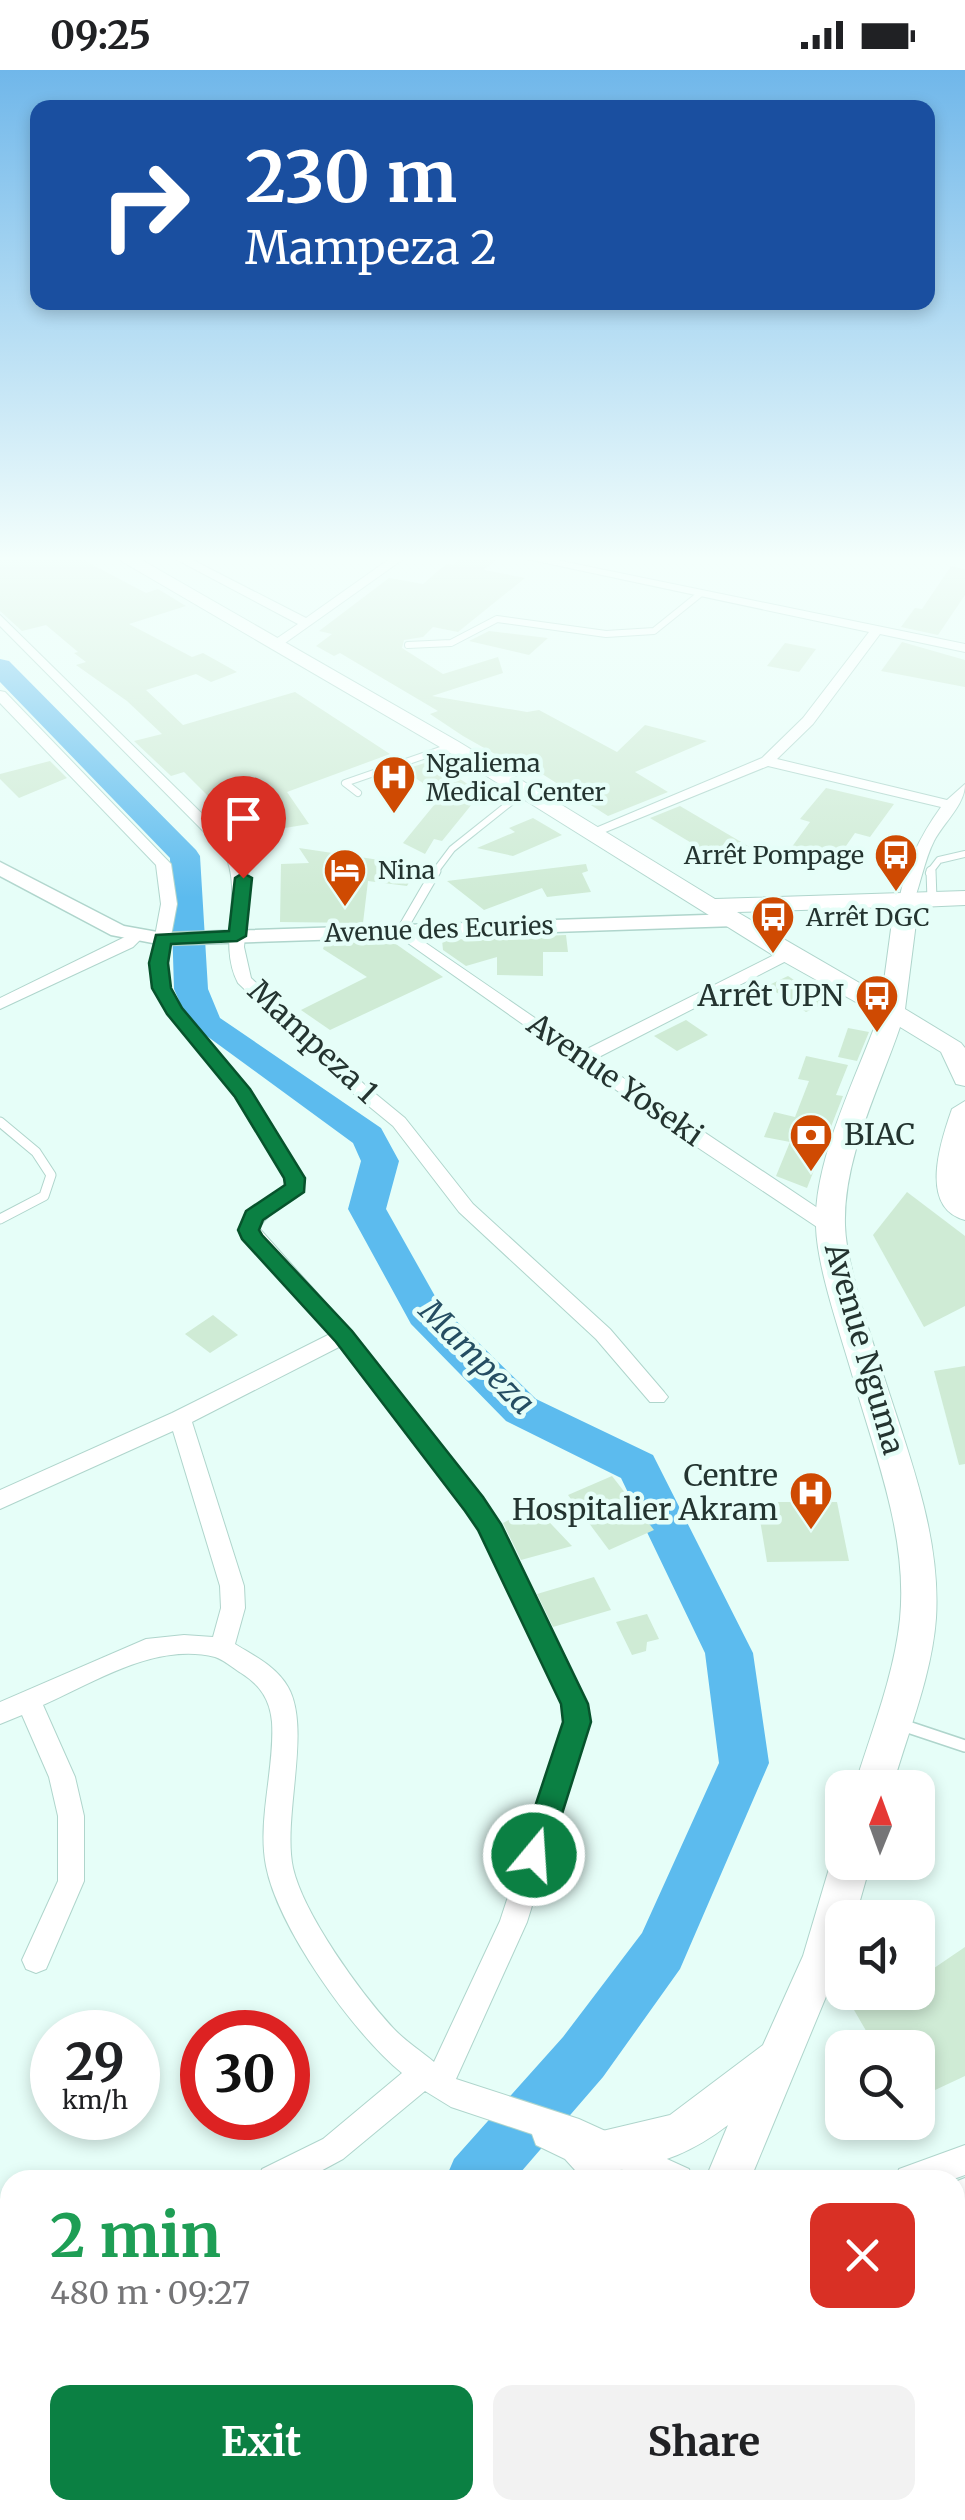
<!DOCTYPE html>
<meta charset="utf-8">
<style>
:root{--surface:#fff;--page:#f2f2f2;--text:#202124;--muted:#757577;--accent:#0b8043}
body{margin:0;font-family:Merriweather,serif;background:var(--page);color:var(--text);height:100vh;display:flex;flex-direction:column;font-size:38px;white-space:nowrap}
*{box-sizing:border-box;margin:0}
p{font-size:32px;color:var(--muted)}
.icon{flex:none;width:55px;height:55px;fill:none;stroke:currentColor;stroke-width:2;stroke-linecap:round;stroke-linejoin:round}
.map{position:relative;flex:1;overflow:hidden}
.drawer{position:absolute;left:0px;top:2100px;width:965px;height:350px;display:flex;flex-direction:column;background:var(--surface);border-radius:30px 30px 0 0;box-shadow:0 5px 15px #0003}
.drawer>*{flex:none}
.guide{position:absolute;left:30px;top:30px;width:905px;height:210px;border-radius:20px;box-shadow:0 5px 15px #0003;background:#1a4fa0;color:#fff;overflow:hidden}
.needle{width:65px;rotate:1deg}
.controls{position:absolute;left:825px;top:1700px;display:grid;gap:20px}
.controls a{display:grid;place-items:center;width:110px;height:110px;border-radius:20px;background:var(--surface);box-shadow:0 5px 15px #0003;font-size:50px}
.speed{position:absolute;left:30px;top:1940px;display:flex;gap:20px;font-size:50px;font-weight:700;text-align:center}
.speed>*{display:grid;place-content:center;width:130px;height:130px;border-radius:50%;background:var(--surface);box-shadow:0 5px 15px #0003;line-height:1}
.speed small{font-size:25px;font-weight:400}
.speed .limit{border:15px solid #d22;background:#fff;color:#111}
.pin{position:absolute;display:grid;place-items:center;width:85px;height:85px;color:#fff;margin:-102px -42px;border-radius:50% 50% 50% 0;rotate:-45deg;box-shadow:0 0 10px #0007}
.pin .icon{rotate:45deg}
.me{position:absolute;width:110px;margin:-55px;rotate:18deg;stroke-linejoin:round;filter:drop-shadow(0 0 8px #0008)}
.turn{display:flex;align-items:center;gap:35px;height:210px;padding:0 50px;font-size:45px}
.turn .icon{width:130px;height:130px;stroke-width:2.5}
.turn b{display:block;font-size:70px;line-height:85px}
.round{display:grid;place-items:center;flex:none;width:105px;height:105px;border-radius:20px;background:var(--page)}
.summary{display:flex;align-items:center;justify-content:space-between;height:170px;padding:0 50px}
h1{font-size:60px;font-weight:700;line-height:75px;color:#1e9e55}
.action{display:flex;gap:20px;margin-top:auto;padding:20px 50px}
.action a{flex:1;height:115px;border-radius:20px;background:var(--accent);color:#fff;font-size:40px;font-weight:700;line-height:115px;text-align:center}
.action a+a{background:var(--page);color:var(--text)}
.status{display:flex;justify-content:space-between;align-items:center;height:70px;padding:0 50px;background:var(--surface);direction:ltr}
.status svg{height:28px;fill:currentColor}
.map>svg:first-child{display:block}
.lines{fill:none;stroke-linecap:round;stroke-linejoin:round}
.river{fill:#5cbbee;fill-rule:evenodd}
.building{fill:#cfebd5}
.service-far2-casing{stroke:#afd5cc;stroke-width:8}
.service-far1-casing{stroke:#afd5cc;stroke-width:11}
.service-casing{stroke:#afd5cc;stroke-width:14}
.minor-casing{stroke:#afd5cc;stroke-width:2}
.tertiary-casing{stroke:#afd5cc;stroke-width:3}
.primary-casing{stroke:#afd5cc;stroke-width:2}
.service-far2{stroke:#fff;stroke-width:6}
.service-far1{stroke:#fff;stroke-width:9}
.service{stroke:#fff;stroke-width:11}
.minor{fill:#fff;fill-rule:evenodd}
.tertiary{fill:#fff;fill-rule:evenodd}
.primary{fill:#fff;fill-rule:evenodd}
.route{fill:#0b8043;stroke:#07532c;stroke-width:2.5}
.labels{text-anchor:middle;stroke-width:9;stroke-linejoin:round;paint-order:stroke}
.far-poi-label{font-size:25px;fill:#243430;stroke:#e6fef8;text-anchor:start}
.far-street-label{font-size:25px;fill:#243430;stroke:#e6fef8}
.poi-label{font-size:30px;fill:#243430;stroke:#e6fef8;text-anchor:end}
.street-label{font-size:30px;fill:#243430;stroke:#e6fef8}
.water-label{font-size:32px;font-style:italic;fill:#254d62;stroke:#e6fef8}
</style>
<div class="status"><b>09:25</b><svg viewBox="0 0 49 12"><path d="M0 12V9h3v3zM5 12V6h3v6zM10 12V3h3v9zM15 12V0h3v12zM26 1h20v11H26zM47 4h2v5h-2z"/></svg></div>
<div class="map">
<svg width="965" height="2450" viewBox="0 0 965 2450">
<rect width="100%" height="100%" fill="#e6fef8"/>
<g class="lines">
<g class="river">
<path d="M0,589L9,591L196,780L200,786L208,919L220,948L381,1058L399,1091L386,1139L440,1235L536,1329L653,1385L753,1583L769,1693L680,1899L603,2007L514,2110H445L454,2089L563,1967L642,1863L719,1693L705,1583L621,1408L506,1351L411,1254L348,1139L361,1091L353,1073L189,953L174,919L170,788L0,612Z"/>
<path d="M10,2315V2381L0,2385V2319Z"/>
<path d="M190,2440H258L257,2450H189Z"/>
</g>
</g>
<g class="building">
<path d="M0,485H74L146,523L158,519L186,536L129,554L192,587L203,583L237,602L211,612L196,604L146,620L183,655L295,622L390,684L287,722L309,754L285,758L263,727L252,731L247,727L219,737L184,702L171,706L134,671L162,664L127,631L76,595L86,592L74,583L78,582L46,555L22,561L0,541Z"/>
<path d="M465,485H502L484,500L525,508L458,562L433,557L423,567L404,570L402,578L443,604L498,587L503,603L432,626L527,642L539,640L617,682L645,655L707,671L635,702L668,722L608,746L525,693L518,697L463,666L430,644L438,641L340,583L334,586L316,576L332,564L319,561L389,508L423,514L446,494L453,495Z"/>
<path d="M951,496L965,499V525L938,565L901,557L915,538L922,539Z"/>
<path d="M489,561L548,568L529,585L469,571Z"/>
<path d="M902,572L965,590V617L881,601Z"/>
<path d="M785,573L816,579L799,602L767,596Z"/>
<path d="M50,691L67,708L19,728L0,709V704Z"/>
<path d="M431,691L452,704L429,717L403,700Z"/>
<path d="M457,707L481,723L442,771L434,769L425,784L403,773Z"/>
<path d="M826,718L894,734L870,767L855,763L832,796L786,785L810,752L800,749Z"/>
<path d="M680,736L753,779L723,792L650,748Z"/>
<path d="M533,748L562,765L513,786L477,778L515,762L509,758Z"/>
<path d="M299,778L393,792L418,796L407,816L368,811L363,853L280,852L281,794L309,793Z"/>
<path d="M586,794L588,801L582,803L591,822L547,827L542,818L484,840L447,811Z"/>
<path d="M566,865L568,882H543V906L497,905V887L466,896L443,880L442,870Z"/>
<path d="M393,872L443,907L330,960L301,940L367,907L323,879L325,873Z"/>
<path d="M788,906L827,932L806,942L767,916Z"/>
<path d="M686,950L708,965L677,981L654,966Z"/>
<path d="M848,958L869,962L857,991L838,987Z"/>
<path d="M806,986L848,995L836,1025L843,1026L807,1118L776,1106L790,1072L764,1067L774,1042L795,1047L809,1011L798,1009Z"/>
<path d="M907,1122L965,1166V1236L924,1257L873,1165Z"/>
<path d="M213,1245L238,1265L210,1283L185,1264Z"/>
<path d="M965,1296V1394L959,1395L934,1301Z"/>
<path d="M612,1406L654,1460L609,1480L568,1425Z"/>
<path d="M757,1432H837L849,1491L767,1492Z"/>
<path d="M534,1436L572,1476L521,1490L503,1453Z"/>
<path d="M594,1507L611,1540L553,1557L537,1524Z"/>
<path d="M647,1544L659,1569L647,1572L646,1581L632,1585L616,1552Z"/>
<path d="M965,1877V2006L918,2028V1978H876L850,1933L880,1922H918V1909Z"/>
</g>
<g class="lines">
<g class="service-far2-casing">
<g id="service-far2">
<path d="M408,575L451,573L497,549L606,564L654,561L700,524"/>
<path d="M358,723L345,713L452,676"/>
<path d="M434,803L452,779L526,720"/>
<path d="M929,803L939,790L965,784"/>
</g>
</g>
<g class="service-far1-casing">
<g id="service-far1">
<path d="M931,801L932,829"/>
<path d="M401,861L436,801"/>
<path d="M0,1052L36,1082L51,1105L44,1126L0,1149"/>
</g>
</g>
<g class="service-casing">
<path id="service" d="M899,1654L965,1676"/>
</g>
<g class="minor-casing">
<g id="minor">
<path d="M168,485H183L306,548L395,485H409L278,578L273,577V571L298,554Z"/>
<path d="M508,485H532L965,574V582L880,564L813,654L777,689L947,730L965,714C965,735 944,752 934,771C924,791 921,813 913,833L907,835L899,830C906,795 920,766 941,737L768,696L598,765H588L586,762L762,688L803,648L869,562Z"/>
<path d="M0,545L236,777L247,797L250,813L244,877L251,908L366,1016L405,1048L473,1134L610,1259L664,1322L668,1327L664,1332H650L596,1269L459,1142L393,1056L354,1024L238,913C216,871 245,825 224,782L0,556Z"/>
<path d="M0,621L5,622L171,794L177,834L166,893L169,918L181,938L249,1020L305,1112C294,1133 271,1138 259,1158L351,1261L497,1449L586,1634L589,1652L527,1852L456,2009L579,2049L689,2099L693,2110H645L610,2094L620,2110H584L565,2089L536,2075L532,2064L451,2037L425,2021L343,2089L304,2110H258L262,2099L323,2069L402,2003C353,1963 278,1858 266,1796C257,1749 275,1699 272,1652C270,1629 260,1615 241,1603C233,1598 224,1590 215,1587C156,1572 95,1612 43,1635L75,1707L84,1746V1811L46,1899L36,1903L26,1899L22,1890L58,1811V1746L49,1707L22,1645L0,1654V1632L146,1569L184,1565L213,1567L221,1538L220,1516L173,1361L0,1439V1420L172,1343L330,1264L239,1159C250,1136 273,1131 287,1112L236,1027L168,944L153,918L150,893L161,834L156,795L0,633ZM341,1276L480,1460L562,1634L565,1652L500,1851L434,1992C421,1981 405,1971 393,1958C360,1922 304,1845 293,1798C282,1747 312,1659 288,1617C276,1596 254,1586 235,1574L245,1538L244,1516L192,1352Z"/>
<path d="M401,856L583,981L782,881H794V887L595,989L837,1151L840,1156L837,1161H823L697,1077L395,864L393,861Z"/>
<path d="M135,862L143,867L133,877L0,939V928Z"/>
<path d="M965,2075V2105L951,2110H895L899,2099Z"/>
<path d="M965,2108V2140L955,2144V2112Z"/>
<path d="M955,2165L965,2169V2216L955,2212Z"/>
<path d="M10,2232V2266L0,2270V2236Z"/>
<path d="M965,2343V2378L955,2382V2347Z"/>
<path d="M825,2440H869L865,2450H821Z"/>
</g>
</g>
<g class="tertiary-casing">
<path id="tertiary" d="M0,792L124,856L163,863L736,844L746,850L736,856L163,875L111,865L0,806Z"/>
</g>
<g class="primary-casing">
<g id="primary">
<path d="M111,485H133L459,672L715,829L965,821V835L918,837L905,939L961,973L965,978V1016L956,1014L941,982L900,957C879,1019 843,1088 845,1155C846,1196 872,1269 885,1310C909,1386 941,1466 936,1548C932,1605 908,1662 892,1718H854C871,1663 894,1606 900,1549C908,1468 876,1387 854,1311C842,1268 817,1199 816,1156C813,1091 857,1006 879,945L779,889L445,680ZM894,837L882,926L737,842Z"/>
<path d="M965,1031V1150C918,1138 941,1070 952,1039Z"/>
<path d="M842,1777V1792H871L855,1848H842V1888L750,2110H705L728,2055C694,2081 663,2094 620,2100L622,2110H578L575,2099L594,2063L670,2045L763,1975L803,1886L831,1792L837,1779Z"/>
<path d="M466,2440H524L520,2450H462Z"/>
</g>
</g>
<use href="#service-far2" class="service-far2"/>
<use href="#service-far1" class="service-far1"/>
<use href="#service" class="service"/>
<use href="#minor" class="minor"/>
<use href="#tertiary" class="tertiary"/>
<use href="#primary" class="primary"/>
</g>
<linearGradient id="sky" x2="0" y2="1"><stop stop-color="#70b7ea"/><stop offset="0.59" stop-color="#f4fffc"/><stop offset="1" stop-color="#f4fffc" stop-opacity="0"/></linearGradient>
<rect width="965" height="828" fill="url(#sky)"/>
<path class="route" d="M243,803L252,808L246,866L237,871L171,874L168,893L171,918L182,938L250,1019L305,1108L304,1122L263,1150L259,1160L262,1165L352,1261L483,1427L501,1454L588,1634L591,1652L549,1785L545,1795L534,1799L524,1795L519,1785L563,1652L561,1634L478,1460L465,1441L336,1272L242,1169L238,1160L246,1141L285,1115L284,1108L235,1027L167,944L152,918L149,893L156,865L229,861L235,808Z"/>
<defs>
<g id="hospital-pin" transform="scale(2.25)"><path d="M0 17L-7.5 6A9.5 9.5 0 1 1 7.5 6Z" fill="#cf4a02" stroke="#e6fef8"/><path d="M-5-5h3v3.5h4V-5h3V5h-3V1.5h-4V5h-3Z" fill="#fff"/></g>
<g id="bus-pin" transform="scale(2.25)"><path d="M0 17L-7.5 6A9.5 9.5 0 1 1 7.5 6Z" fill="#cf4a02" stroke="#e6fef8"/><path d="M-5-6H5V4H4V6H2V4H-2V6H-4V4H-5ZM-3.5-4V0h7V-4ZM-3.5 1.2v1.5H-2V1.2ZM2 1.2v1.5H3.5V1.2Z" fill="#fff"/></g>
<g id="hotel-pin" transform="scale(2.25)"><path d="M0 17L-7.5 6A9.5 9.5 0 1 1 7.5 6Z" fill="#cf4a02" stroke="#e6fef8"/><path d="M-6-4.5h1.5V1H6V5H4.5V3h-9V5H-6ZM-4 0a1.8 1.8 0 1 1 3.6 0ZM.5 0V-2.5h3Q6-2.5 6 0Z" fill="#fff"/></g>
<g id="bank-pin" transform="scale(2.25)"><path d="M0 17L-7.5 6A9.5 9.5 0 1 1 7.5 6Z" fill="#cf4a02" stroke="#e6fef8"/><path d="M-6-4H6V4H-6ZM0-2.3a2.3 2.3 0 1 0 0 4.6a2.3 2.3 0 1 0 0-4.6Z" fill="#fff"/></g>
</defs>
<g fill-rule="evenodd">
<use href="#hospital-pin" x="394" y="707"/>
<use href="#bus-pin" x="896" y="785"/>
<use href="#hotel-pin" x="345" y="800"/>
<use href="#bus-pin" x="773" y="847"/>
<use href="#bus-pin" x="877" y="926"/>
<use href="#bank-pin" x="811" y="1065"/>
<use href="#hospital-pin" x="811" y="1423"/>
</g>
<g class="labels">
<g class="far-poi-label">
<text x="426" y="702">Ngaliema<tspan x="426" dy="29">Medical Center</tspan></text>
<text x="864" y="794" text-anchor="end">Arrêt Pompage</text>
<text x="378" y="809">Nina</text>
<text x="806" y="856">Arrêt DGC</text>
</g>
<g class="far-street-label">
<text transform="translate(439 859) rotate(-2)" y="9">Avenue des Ecuries</text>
</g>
<g class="poi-label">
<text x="844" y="936">Arrêt UPN</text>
<text x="844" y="1075" text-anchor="start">BIAC</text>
<text x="778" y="1416">Centre<tspan x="778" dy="34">Hospitalier Akram</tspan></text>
</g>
<g class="street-label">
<text transform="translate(313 972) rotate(43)" y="10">Mampeza 1</text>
<text transform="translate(615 1010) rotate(35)" y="10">Avenue Yoseki</text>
<text transform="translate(864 1279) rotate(74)" y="10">Avenue Nguma</text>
</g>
<g class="water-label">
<text transform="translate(477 1287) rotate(45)" y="11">Mampeza</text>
</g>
</g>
</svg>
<div class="controls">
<a><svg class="needle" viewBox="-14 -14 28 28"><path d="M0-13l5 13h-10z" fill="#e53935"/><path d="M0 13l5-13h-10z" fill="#757577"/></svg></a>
<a><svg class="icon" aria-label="sound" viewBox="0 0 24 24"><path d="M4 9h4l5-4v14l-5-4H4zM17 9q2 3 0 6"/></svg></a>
<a><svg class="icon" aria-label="search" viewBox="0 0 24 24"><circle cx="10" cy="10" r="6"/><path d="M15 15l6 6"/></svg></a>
</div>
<div class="speed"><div>29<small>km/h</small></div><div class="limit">30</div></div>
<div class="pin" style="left:243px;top:808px;background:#d93025"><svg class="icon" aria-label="arrive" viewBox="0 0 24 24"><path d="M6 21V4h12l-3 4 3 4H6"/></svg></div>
<svg class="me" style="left:534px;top:1785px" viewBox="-20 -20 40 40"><circle r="17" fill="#0b8043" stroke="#fff" stroke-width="3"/><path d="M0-11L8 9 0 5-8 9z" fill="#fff"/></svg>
<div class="guide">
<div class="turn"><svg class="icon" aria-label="right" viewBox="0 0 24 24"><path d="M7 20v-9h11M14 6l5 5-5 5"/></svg><div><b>230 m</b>Mampeza 2</div></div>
</div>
<section class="drawer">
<div class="summary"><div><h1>2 min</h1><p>480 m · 09:27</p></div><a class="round" style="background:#d93025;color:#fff"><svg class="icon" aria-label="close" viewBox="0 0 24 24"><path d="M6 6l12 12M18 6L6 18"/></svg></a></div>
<div class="action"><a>Exit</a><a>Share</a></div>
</section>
</div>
